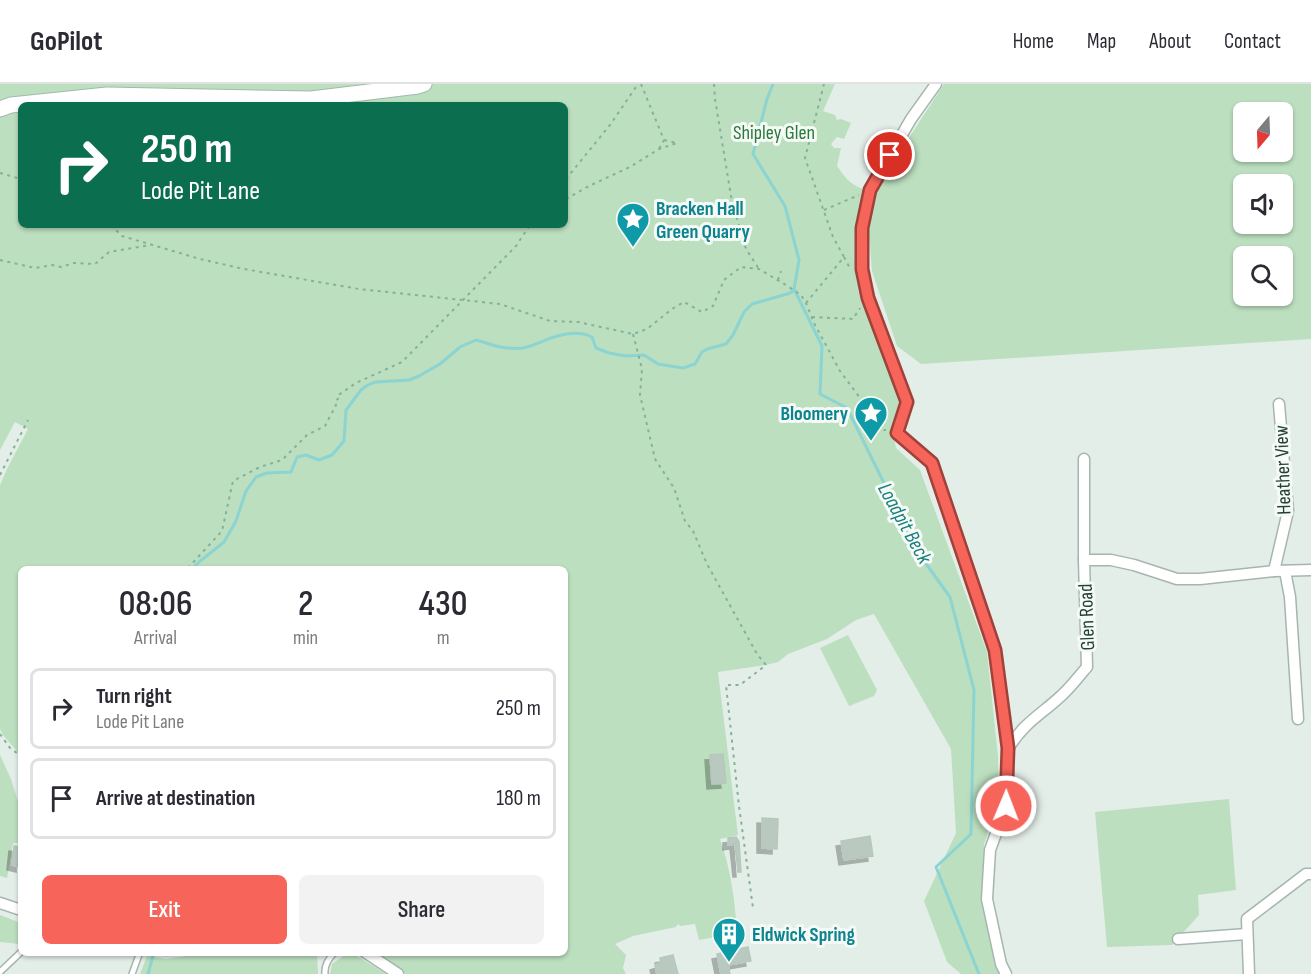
<!DOCTYPE html>
<style>
:root{--surface:#fff;--page:#f2f2f3;--text:#2b2b33;--muted:#7c7c81;--line:#e1e1e2;--accent:#f6645a}
body{margin:0;font-family:"Sofia Sans Condensed",sans-serif;background:var(--page);color:var(--text);height:100vh;display:flex;flex-direction:column;font-size:22px;white-space:nowrap}
*{box-sizing:border-box;margin:0}
p{font-size:20px;color:var(--muted)}
.icon{flex:none;width:33px;height:33px;fill:none;stroke:currentColor;stroke-width:2;stroke-linecap:round;stroke-linejoin:round}
.map{position:relative;flex:1;overflow:hidden}
.drawer{position:absolute;left:18px;top:482px;width:550px;height:390px;display:flex;flex-direction:column;background:var(--surface);border-radius:9px;box-shadow:0 2px 4px #0004}
.drawer>*{flex:none}
.top-card{position:absolute;left:18px;top:18px;width:550px;height:126px;border-radius:9px;box-shadow:0 2px 4px #0004;background:#0b6e4f;color:#fff;overflow:hidden}
.needle{width:39px;rotate:199deg}
.fabs{position:absolute;left:1233px;top:18px;display:grid;gap:12px}
.fabs a{display:grid;place-items:center;width:60px;height:60px;border-radius:9px;background:var(--surface);box-shadow:0 2px 4px #0004;font-size:30px}
.pin{position:absolute;display:grid;place-items:center;width:51px;height:51px;color:#fff;margin:-26px;border:3px solid #fff;border-radius:50%;box-shadow:0 2px 6px #0007}
.me{position:absolute;width:66px;margin:-33px;rotate:1deg;stroke-linejoin:round;filter:drop-shadow(0 0 4px #0008)}
.turn{display:flex;align-items:center;gap:21px;height:126px;padding:0 24px;font-size:27px}
.turn .icon{width:78px;height:78px;stroke-width:2.5}
.turn b{display:block;font-size:42px;line-height:51px}
.eta{display:flex;justify-content:space-evenly;align-items:center;height:102px;text-align:center}
.eta b{font-size:36px;font-weight:600;line-height:42px}
.button{display:flex;gap:12px;margin-top:auto;padding:12px 24px}
.button a{flex:1;height:69px;border-radius:9px;background:var(--accent);color:#fff;font-size:24px;font-weight:600;line-height:69px;text-align:center}
.button a+a{background:var(--page);color:var(--text)}
ul{padding:0;list-style:none}
li{display:flex;align-items:center;gap:18px;height:81px;margin:0 12px 9px;padding:0 12px;border:3px solid var(--line);border-radius:9px}
li div{flex:1}
li b{display:block;font-size:22px}
li em{font-style:normal}
header{display:flex;align-items:center;gap:36px;box-sizing:border-box;height:84px;padding:0 30px;background:var(--surface);border-bottom:2px solid var(--line)}
header strong{font-size:28px}
nav{display:flex;gap:33px;margin-inline-start:auto;font-size:21px}
.map>svg:first-child{display:block}
.green{fill:#bcdfbf;fill-rule:evenodd}
.lines{fill:none;stroke-linecap:round;stroke-linejoin:round}
.stream{stroke:#8bd4d2;stroke-width:3}
.building{fill:#b9c9c0;stroke:#b6c8bd;stroke-width:1.5;filter:url(#shadow)}
.lane-casing{stroke:#a6b6ae;stroke-width:8}
.street-casing{stroke:#a6b6ae;stroke-width:13}
.secondary-casing{stroke:#a2baad;stroke-width:17}
.path{stroke:#83b29b;stroke-width:2;stroke-dasharray:3 4.5;stroke-linecap:butt}
.lane{stroke:#fff;stroke-width:5}
.street{stroke:#fff;stroke-width:10}
.secondary{stroke:#fff;stroke-width:15}
.route-casing{stroke:#a0413a;stroke-width:15}
.route{stroke:#f6645a;stroke-width:10}
.labels{text-anchor:middle;stroke-width:6;stroke-linejoin:round;paint-order:stroke}
.park-label{font-size:20px;fill:#2b793b;stroke:#f5faf6}
.culture-label{font-size:20px;font-weight:bold;fill:#0d838f;stroke:#f5faf6;text-anchor:start}
.street-label{font-size:20px;fill:#224033;stroke:#f5faf6}
.water-label{font-size:21px;font-style:italic;fill:#1a7f7d;stroke:#f5faf6}
</style>
<header>
<strong>GoPilot</strong>
<nav><a>Home</a><a>Map</a><a>About</a><a>Contact</a></nav>
</header>
<div class="map">
<svg width="1311" height="890" viewBox="0 0 1311 890">
<defs>
<filter id="shadow"><feDropShadow dx="-5" dy="5" stdDeviation="0" flood-color="#0004"/></filter>
</defs>
<rect width="100%" height="100%" fill="#e4eee8"/>
<g class="green">
<path d="M0,0H835L823,27L835,31L837,36L841,35L851,39L844,55L837,53L831,60L834,64H841L837,82C846,95 850,100 865,106L860,172L902,313L898,340L892,343L896,364L920,386L987,568L998,672L999,717L984,760L982,802L999,890H961L947,878L924,817L956,749L951,665L874,530L856,536L827,555L788,570L778,578L766,581L718,588L738,751L720,755C731,786 735,817 737,849L699,856L695,840L680,842L678,840L676,843L633,852L615,860L626,871L623,884L626,890H406L373,869L566,868V484H21V672L3,651L0,645V401L8,383L28,345L15,338L0,366ZM21,21H566V141H21Z"/>
<path d="M944,0H1311V255L921,280L897,262L872,187L869,147L875,106ZM1244,28H1282V68H1244ZM1244,100H1282V140H1244ZM1244,172H1282V212H1244Z"/>
<path d="M848,551L877,606L874,612L849,622L820,564Z"/>
<path d="M0,671L11,695L21,727V759H13L7,794L0,792Z"/>
<path d="M1229,715L1236,806L1198,811L1199,831L1172,861L1107,863L1095,728Z"/>
<path d="M0,831L21,839V850L19,860L0,858Z"/>
<path d="M214,868L317,869L318,890H140L147,872L166,875Z"/>
<path d="M348,869H352L386,890H330L332,880Z"/>
</g>
<g class="lines">
<g class="stream">
<path d="M773,0L767,15L753,70L785,122L799,176L794,205L822,262L820,310L847,324L885,401L911,459L950,513L974,606L971,750L936,783L979,890"/>
<path d="M193,484L199,478L224,458L236,437L246,407L256,393L267,389L291,388L297,373L306,371L319,376L332,371L344,357L346,326L361,306L366,302L375,298L409,296L419,292L440,280L460,263L476,256C494,261 504,266 523,264C529,263 536,260 541,258C557,251 576,245 592,253L596,264L609,269L626,272L644,271L658,280L683,284L695,280L702,268L707,265L726,260L733,251L744,228L752,220L787,210L792,208L794,205"/>
<path d="M148,890L154,868"/>
</g>
</g>
<g class="building">
<path d="M723,670L726,699L712,700L710,671Z"/>
<path d="M762,734L778,735L777,765L762,764Z"/>
<path d="M870,752L873,772L844,776L841,757Z"/>
<path d="M736,753L739,758L741,788H738L735,760L728,761V754Z"/>
<path d="M14,762L21,763V783L12,781Z"/>
<path d="M748,863L751,877L728,881L730,890H721L717,870Z"/>
<path d="M673,871L678,890H657L655,881L661,879L660,874Z"/>
</g>
<g class="lines">
<g class="lane-casing">
<g id="lane">
<path d="M0,888L21,868"/>
<path d="M132,890L140,868"/>
<path d="M325,890C324,882 329,874 335,868"/>
</g>
</g>
<g class="street-casing">
<g id="street">
<path d="M936,0L911,35L870,106L862,144V185L868,214L907,318L897,349L932,379L995,566L1008,665L1006,722L990,766L987,815L1001,880L1006,890"/>
<path d="M1084,476H1111L1134,481L1177,495H1200L1274,487L1311,486"/>
<path d="M1274,487L1288,427L1279,320"/>
<path d="M1285,487L1290,513L1298,635"/>
<path d="M1008,665C1023,639 1042,630 1062,611C1071,603 1079,592 1087,583L1084,476V375"/>
<path d="M0,819L21,826"/>
<path d="M1178,855L1247,850"/>
<path d="M365,868L398,890"/>
<path d="M1249,890L1247,835L1306,790H1311"/>
</g>
</g>
<g class="secondary-casing">
<path id="secondary" d="M0,25L11,21L107,11L311,15L418,2L424,0"/>
</g>
<g class="path">
<path d="M641,0L664,56L659,65"/>
<path d="M714,0L715,15L732,118L746,165L759,185"/>
<path d="M0,89L21,95"/>
<path d="M566,95L610,41L638,0"/>
<path d="M566,115L589,102L630,83L659,65L677,59L664,56"/>
<path d="M824,126L859,111"/>
<path d="M111,141L122,152L200,175L244,185L359,205L500,220L550,237L578,238L633,250L647,245L672,225L684,218L702,228L713,222L724,196L741,183L759,185L786,201L801,211L806,219L814,239L840,287L884,346H886"/>
<path d="M844,173L851,186"/>
<path d="M0,176L35,184L52,181L61,183L74,179L95,180L109,168L150,161"/>
<path d="M778,196L781,187"/>
<path d="M806,219L844,173L833,153L805,74L824,0"/>
<path d="M812,233L853,235L860,224"/>
<path d="M633,250L642,285L640,311L655,375L674,404L685,437L693,447L707,480L757,570L766,581L740,601H726L739,722L753,824"/>
<path d="M0,391L28,336"/>
<path d="M188,484L222,447L233,397L260,383L282,376L307,351L325,342L336,321L335,317L338,315L337,312L356,299L402,278L516,162L530,141"/>
<path d="M0,650L10,664L21,672"/>
</g>
<use href="#lane" class="lane"/>
<use href="#street" class="street"/>
<use href="#secondary" class="secondary"/>
</g>
<g class="lines">
<g class="route-casing">
<path id="route" d="M890,71L870,106L862,144V185L868,214L907,318L897,349L932,379L995,566L1008,664L1006,722"/>
</g>
<use href="#route" class="route"/>
</g>
<defs>
<g id="sight-pin" transform="scale(1.725)"><path d="M0 17L-7.5 6A9.5 9.5 0 1 1 7.5 6Z" fill="#0f9aa8" stroke="#f5faf6"/><path d="M0-6L1.8-2.2L6-1.7L2.9 1.2L3.7 5.4L0 3.3L-3.7 5.4L-2.9 1.2L-6-1.7L-1.8-2.2Z" fill="#fff"/></g>
<g id="building-pin" transform="scale(1.725)"><path d="M0 17L-7.5 6A9.5 9.5 0 1 1 7.5 6Z" fill="#0f9aa8" stroke="#f5faf6"/><path d="M-4-6H4V6H1V3H-1V6H-4ZM-2.5-4.3h1.7v1.8h-1.7ZM.8-4.3h1.7v1.8H.8ZM-2.5-1h1.7V.8h-1.7ZM.8-1h1.7V.8H.8Z" fill="#fff"/></g>
</defs>
<g fill-rule="evenodd">
<use href="#sight-pin" x="633" y="135"/>
<use href="#sight-pin" x="871" y="329"/>
<use href="#building-pin" x="729" y="850"/>
</g>
<g class="labels">
<g class="park-label">
<text x="774" y="55">Shipley Glen</text>
</g>
<g class="culture-label">
<text x="656" y="131">Bracken Hall<tspan x="656" dy="23">Green Quarry</tspan></text>
<text x="848" y="336" text-anchor="end">Bloomery</text>
<text x="752" y="857">Eldwick Spring</text>
</g>
<g class="street-label">
<text transform="translate(1282 386) rotate(-92)" y="7">Heather View</text>
<text transform="translate(1086 533) rotate(-92)" y="7">Glen Road</text>
</g>
<g class="water-label">
<text transform="translate(905 439) rotate(61)" y="7">Loadpit Beck</text>
</g>
</g>
</svg>
<div class="fabs">
<a><svg class="needle" viewBox="-14 -14 28 28"><path d="M0-13l5 13h-10z" fill="#e53935"/><path d="M0 13l5-13h-10z" fill="#7c7c81"/></svg></a>
<a><svg class="icon" aria-label="sound" viewBox="0 0 24 24"><path d="M4 9h4l5-4v14l-5-4H4zM17 9q2 3 0 6"/></svg></a>
<a><svg class="icon" aria-label="search" viewBox="0 0 24 24"><circle cx="10" cy="10" r="6"/><path d="M15 15l6 6"/></svg></a>
</div>
<div class="pin" style="left:890px;top:71px;background:#d93025"><svg class="icon" aria-label="arrive" viewBox="0 0 24 24"><path d="M6 21V4h12l-3 4 3 4H6"/></svg></div>
<svg class="me" style="left:1006px;top:722px" viewBox="-20 -20 40 40"><circle r="17" fill="#f6645a" stroke="#fff" stroke-width="3"/><path d="M0-11L8 9 0 5-8 9z" fill="#fff"/></svg>
<div class="top-card">
<div class="turn"><svg class="icon" aria-label="right" viewBox="0 0 24 24"><path d="M7 20v-9h11M14 6l5 5-5 5"/></svg><div><b>250 m</b>Lode Pit Lane</div></div>
</div>
<section class="drawer">
<div class="eta">
<div><b>08:06</b><p>Arrival</p></div>
<div><b>2</b><p>min</p></div>
<div><b>430</b><p>m</p></div>
</div>
<ul>
<li><svg class="icon" aria-label="right" viewBox="0 0 24 24"><path d="M7 20v-9h11M14 6l5 5-5 5"/></svg><div><b>Turn right</b><p>Lode Pit Lane</p></div><em>250 m</em></li>
<li><svg class="icon" aria-label="arrive" viewBox="0 0 24 24"><path d="M6 21V4h12l-3 4 3 4H6"/></svg><div><b>Arrive at destination</b></div><em>180 m</em></li>
</ul>
<div class="button"><a>Exit</a><a>Share</a></div>
</section>
</div>
